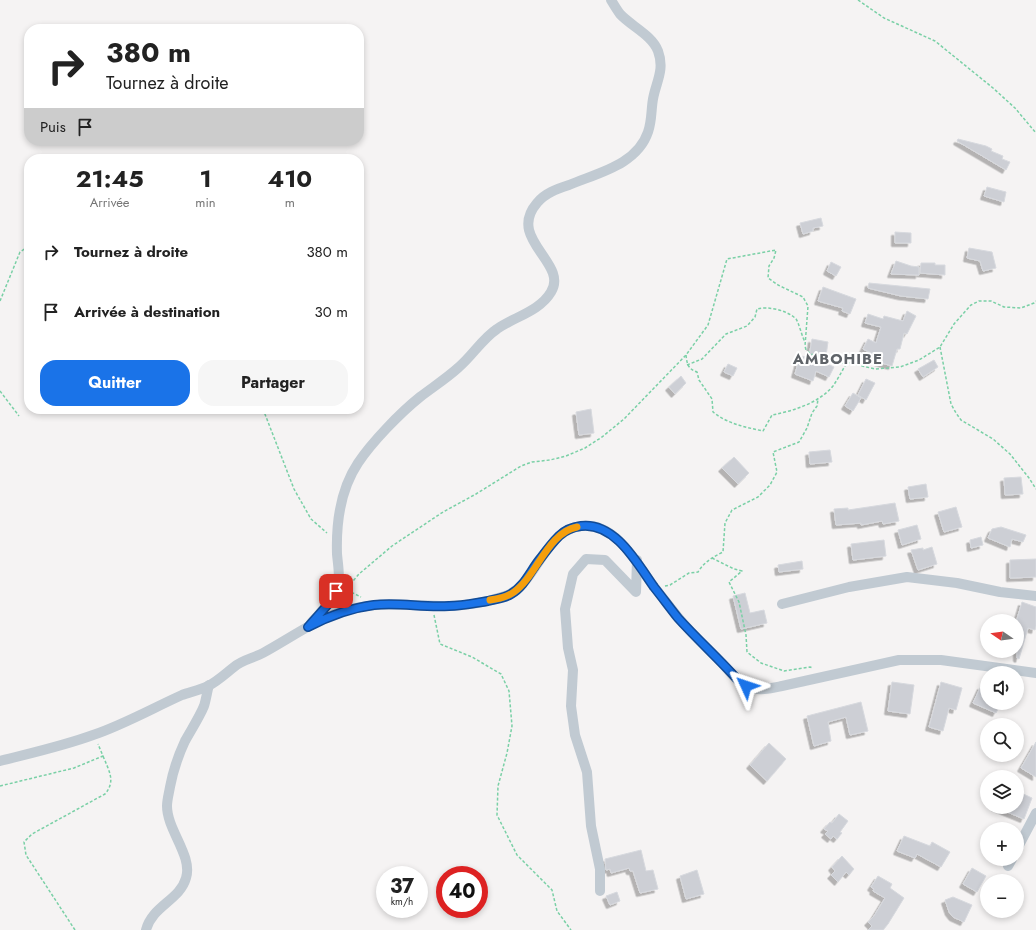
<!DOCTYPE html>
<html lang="fr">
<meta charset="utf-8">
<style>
:root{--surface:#fff;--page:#f6f6f6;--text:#222;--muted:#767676;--accent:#1a73e8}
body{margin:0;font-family:Jost,sans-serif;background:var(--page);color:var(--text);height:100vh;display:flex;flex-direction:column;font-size:15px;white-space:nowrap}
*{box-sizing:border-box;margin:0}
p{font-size:13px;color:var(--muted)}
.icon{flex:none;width:22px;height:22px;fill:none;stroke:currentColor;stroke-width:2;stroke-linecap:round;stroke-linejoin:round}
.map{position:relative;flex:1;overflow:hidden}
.details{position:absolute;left:24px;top:154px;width:340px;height:260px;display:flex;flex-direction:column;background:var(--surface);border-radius:16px;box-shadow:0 2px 6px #0003}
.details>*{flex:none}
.banner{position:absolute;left:24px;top:24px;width:340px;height:122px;border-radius:16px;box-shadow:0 2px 6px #0003;background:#fff;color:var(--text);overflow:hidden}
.needle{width:26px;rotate:283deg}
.tools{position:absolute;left:980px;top:614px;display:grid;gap:8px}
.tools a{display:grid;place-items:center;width:44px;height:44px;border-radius:50%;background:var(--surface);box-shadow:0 2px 6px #0003;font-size:20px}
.speed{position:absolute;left:376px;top:866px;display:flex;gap:8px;font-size:20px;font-weight:700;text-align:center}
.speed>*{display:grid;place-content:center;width:52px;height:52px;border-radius:50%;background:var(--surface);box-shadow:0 2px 6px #0003;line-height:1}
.speed small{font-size:10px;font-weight:400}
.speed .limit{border:6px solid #d22;background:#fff;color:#111}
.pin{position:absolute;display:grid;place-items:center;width:34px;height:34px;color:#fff;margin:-17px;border-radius:8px;box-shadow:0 2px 6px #0006}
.me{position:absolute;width:44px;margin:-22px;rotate:312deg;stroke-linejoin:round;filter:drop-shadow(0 0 3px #0008)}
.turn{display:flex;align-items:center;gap:14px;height:84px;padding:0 16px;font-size:18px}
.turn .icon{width:52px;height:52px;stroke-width:2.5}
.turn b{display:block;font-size:28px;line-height:34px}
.then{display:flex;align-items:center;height:38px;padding:0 16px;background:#0003;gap:8px;font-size:15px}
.eta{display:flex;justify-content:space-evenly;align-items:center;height:68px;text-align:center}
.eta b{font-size:24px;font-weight:700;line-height:28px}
.button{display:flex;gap:8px;margin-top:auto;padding:8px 16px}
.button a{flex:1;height:46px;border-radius:16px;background:var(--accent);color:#fff;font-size:16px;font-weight:700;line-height:46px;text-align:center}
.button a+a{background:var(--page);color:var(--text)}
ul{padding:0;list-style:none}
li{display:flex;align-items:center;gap:12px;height:60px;padding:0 16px}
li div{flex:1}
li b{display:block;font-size:15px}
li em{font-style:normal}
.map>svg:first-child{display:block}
.building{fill:#cdcfd5;stroke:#d7d9de;filter:url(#shadow)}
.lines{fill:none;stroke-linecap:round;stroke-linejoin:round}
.path{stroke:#7ad0a6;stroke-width:1.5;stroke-dasharray:3 2;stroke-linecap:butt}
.minor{stroke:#c1cad2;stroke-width:10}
.route-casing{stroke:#114b97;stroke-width:10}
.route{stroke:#1a73e8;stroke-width:7}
.slow{stroke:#f59e0b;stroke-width:7}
.labels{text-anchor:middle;stroke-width:4;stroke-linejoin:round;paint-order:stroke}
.district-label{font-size:15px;font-weight:bold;letter-spacing:1px;fill:#5f6368;stroke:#fff}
</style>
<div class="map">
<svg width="1036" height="930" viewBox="0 0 1036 930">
<defs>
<filter id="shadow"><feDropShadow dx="-3.5" dy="3.5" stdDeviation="0" flood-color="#0004"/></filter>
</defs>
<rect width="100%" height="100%" fill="#f5f3f3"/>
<g class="building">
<path d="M958,139L986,146L992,149L991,151L1003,156L1002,159L1010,162L1006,170L957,141Z"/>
<path d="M987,187L1006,192L1004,202L984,196Z"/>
<path d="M821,218L823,226L813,228V231L803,234L800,223Z"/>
<path d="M895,232L911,233V243H895Z"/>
<path d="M969,248L992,252L996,268L983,271L980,261L967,258Z"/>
<path d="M896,261L911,266L919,267V275L891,274Z"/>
<path d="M831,262L841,267L836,276L827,271Z"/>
<path d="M921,263H935V265H945V275L920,273Z"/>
<path d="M869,283L930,289L928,299L901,296L868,288Z"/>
<path d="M823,287L856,299L850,314L842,311L843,308L818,301Z"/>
<path d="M907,311L916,316L907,334L904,333L900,349H897L892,366L878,362L880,357L863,349L868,339L876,343L881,327L865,323L868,314L883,319L884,316L903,321Z"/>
<path d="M812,339L828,342L825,363L834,367L829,377L816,371L813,381L795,374L800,356L809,357Z"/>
<path d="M934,360L938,367L923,377L918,369Z"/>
<path d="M728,364L737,368L733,376L724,372Z"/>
<path d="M681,376L686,383L675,394L669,387Z"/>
<path d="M866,379L875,383L866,400L858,395Z"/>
<path d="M853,393L861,398L853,411L845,406Z"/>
<path d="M591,409L594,433L579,435L576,412Z"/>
<path d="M830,450L832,462L810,464L809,452Z"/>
<path d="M734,457L749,473L738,484L722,468Z"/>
<path d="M1021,477L1023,494L1005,495L1004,478Z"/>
<path d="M926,484L928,497L910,499L908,487Z"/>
<path d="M895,503L899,521L883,524L882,521L861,525V523L836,525L834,509L848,508V510Z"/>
<path d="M956,507L962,527L944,532L938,512Z"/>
<path d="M917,525L921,539L902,545L898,530Z"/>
<path d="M1001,527L1026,535L1023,542L1012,539L1010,547L988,538L992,529Z"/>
<path d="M981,537L983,545L971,548L970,540Z"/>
<path d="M884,540L886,556L853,560L851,544Z"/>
<path d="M932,547L937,564L918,570L911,550L923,548V550Z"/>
<path d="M1036,559V577L1010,578V560Z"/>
<path d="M802,561L803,569L779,572L778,565Z"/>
<path d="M745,593L750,613L764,610L767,623L741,629L733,596Z"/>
<path d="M1022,602L1036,607V626L1035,630L1028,628L1019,659L1017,658V619Z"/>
<path d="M892,682L914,685L910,714L888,711Z"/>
<path d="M941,682L962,688L956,710L949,708L943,731L929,727Z"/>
<path d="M981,686L987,688V703H1001L996,713L973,703Z"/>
<path d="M861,702L868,731L850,735L846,717L828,722L831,741L814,746L807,716Z"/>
<path d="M1036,742V777L1021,768Z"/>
<path d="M769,743L786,759L767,781L750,765Z"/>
<path d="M1017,791L1032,798L1024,819L995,807H1017Z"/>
<path d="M839,814L848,821L840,832L842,833L837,839L833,836L831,839L825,834L828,831L824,829L830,822L832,823Z"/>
<path d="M904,836L930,846L932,842L950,852L941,867L917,854L915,858L897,851Z"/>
<path d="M641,850L646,871L653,870L658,889L640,893L633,871H630L629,868L611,873L610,869L606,870L605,859Z"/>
<path d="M842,856L854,869L849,875L846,872L838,882L831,875L835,871L832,867Z"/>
<path d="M972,868L986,876L977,892L963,884Z"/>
<path d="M697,870L704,894L686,899L680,876Z"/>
<path d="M878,876L892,884L890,888L904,898L888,924L883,930H868L872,926L868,922L874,916L885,898L873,891L874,889L871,887Z"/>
<path d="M617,892L620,901L610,905L606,896Z"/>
<path d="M953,897L972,905L964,922L953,917L949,912L945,900Z"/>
</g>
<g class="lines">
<g class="path">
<path d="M858,0L884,18L935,41L993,88L1015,108L1036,133"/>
<path d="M0,301L20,252L29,246"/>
<path d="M940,347L951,404L956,413L961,420L993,439L1010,454L1029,478L1036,489"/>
<path d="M686,355C687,364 688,369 697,372L699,380L712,399L713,412C728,424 745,427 763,431L772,415C793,411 819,403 833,386C838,379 842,371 846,364"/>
<path d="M687,365L702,359L726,334L747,326L755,317L757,309C768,306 787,310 796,319C799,323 802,337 805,342"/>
<path d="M0,391L19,416"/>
<path d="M263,409L294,489L311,519L327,533"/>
<path d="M712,558L734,569L742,571L729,582L739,602L746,635L747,652L761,663L784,671L810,667L813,668"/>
<path d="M665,586L670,585L689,573L698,572C704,562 713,557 723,552L725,523L732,510L758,497L770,485L777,472L773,452L799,442L807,428L812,413L817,406L818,399"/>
<path d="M347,588L359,574L392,546L443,512L476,494L521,466L532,462L550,460L566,456L585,448L602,437L624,419L686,355L708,325L727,259L776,250L774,258L769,266L768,278L778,285L803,297L808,306L805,346L806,350L811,354L846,364L845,362L875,369L900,367L919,360L940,347L954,324L971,305L979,301H991L1004,307L1021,308L1034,303L1036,301"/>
<path d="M347,590L361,597"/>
<path d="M434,615L440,644L472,657L501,674L509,691L512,726L507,753L498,786L497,815L517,855L552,890L557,911L571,930"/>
<path d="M0,786L74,768L103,756L98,744"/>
<path d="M75,930L26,855L24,842L32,834L105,794C116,781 109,771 103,756"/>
</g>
<g class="minor">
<path d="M782,604L849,587L907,577L957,583L1000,592L1036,596"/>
<path d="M311,623C320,613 331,603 336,591C341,579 338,566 337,554C336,522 340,490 358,463C372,442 400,413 420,397C433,387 447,378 459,367C473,355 482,339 497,329C514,317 540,311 551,292C569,263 506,239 537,203C545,193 557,189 569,185C597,173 637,165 648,132C652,121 651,110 653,99C656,82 665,70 658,51C652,35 631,26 620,14C617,10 614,5 611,0"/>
<path d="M0,761C31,753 63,746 93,735C123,725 153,708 182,695C190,692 200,690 208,686C218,681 226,673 234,667C242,660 254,658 263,653C289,639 313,621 341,612C378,600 408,606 446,606C465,606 487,602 505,596C539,585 544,522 590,526C619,528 639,567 655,588C662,597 670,607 678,617C690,632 705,646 719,660C728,669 737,683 750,688C760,691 772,688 782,686L899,660H941L1036,673"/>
<path d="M1017,849L1036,813"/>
<path d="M1008,866L1012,859"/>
<path d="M600,891V869L591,826L587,772L575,735L571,706L573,670L568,648L565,609L573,574L586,559L605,560L636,592L637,560"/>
<path d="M146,930C152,906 180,900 186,878C193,856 167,830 167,806C167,800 169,793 170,787C173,771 178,756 185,741C191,730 199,718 204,706C206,700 207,692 209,685"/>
</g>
</g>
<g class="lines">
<g class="route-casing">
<path id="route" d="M336,591L332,600L308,627C329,616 350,608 374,605C399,602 424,608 449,606C462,606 475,603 488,601C496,599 505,598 511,594C524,587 531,570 540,559C546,551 552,543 559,536C565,530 573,527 581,526C615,522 637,563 654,587C662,597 670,608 678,618C697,639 718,658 737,679L746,686"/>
</g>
<use href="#route" class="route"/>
<path class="slow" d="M490,600C498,599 507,597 514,592C536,577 548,532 577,527"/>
</g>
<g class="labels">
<g class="district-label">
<text x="838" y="364">AMBOHIBE</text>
</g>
</g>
</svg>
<div class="tools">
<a><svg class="needle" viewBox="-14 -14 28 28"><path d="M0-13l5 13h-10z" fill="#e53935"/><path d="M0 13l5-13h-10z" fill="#767676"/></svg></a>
<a><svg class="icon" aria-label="sound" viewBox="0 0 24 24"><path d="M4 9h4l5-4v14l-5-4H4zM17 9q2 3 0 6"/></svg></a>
<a><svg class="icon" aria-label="search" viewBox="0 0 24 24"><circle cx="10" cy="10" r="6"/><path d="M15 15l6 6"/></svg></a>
<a><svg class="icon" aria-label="layers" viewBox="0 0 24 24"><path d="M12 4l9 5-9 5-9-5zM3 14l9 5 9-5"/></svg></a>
<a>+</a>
<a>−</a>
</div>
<div class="speed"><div>37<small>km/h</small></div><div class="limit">40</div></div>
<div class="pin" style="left:336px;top:591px;background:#d93025"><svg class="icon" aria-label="arrive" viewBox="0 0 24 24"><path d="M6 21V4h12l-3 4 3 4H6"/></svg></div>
<svg class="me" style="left:746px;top:686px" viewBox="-20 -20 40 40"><path d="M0-17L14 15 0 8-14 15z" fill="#1a73e8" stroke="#fff" stroke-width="4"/></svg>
<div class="banner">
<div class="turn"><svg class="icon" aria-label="right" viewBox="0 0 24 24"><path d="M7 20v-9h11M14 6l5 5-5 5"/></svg><div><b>380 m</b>Tournez à droite</div></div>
<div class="then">Puis<svg class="icon" aria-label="arrive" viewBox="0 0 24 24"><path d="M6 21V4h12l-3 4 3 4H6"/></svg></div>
</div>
<section class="details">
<div class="eta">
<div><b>21:45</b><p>Arrivée</p></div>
<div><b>1</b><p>min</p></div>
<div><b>410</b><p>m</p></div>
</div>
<ul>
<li><svg class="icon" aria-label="right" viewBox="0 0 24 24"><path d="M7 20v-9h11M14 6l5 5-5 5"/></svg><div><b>Tournez à droite</b></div><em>380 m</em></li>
<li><svg class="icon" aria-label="arrive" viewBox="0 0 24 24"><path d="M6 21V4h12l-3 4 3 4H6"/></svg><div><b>Arrivée à destination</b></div><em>30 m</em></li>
</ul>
<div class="button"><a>Quitter</a><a>Partager</a></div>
</section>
</div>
